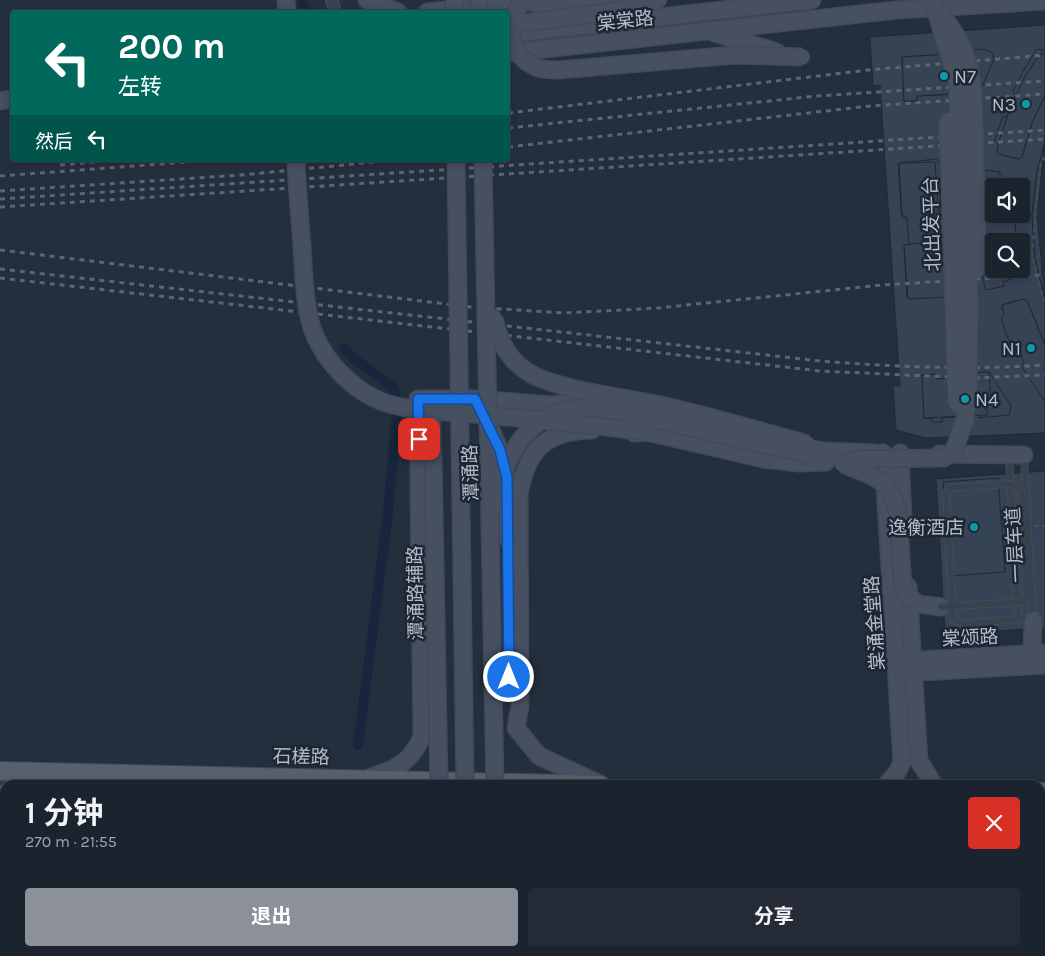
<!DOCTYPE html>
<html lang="zh">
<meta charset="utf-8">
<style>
:root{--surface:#1b232e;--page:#242b36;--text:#f1f3f6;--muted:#a0a4aa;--line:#39404a;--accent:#8c9099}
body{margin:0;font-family:Karla,"Noto Sans SC",sans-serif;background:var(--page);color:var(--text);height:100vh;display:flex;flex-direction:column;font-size:19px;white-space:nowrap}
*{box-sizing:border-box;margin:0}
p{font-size:16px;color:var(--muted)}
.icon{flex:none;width:28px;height:28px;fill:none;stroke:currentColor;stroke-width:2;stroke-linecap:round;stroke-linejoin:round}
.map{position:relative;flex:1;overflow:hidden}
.details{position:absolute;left:0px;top:780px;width:1045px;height:176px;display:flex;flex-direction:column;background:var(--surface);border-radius:15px 15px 0 0;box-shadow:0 2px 8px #0003,0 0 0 1px var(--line)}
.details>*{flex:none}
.guide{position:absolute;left:10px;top:10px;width:500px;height:152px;border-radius:5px;box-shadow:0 2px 8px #0003,0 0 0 1px var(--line);background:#00695c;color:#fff;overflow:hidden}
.tools{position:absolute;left:985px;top:178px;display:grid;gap:10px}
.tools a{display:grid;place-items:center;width:45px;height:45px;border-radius:5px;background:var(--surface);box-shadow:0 2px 8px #0003,0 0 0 1px var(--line);font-size:25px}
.pin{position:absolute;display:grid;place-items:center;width:42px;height:42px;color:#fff;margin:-21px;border-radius:10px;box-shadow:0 2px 8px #0006}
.me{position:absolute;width:55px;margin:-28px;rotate:0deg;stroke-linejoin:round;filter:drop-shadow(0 0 4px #0008)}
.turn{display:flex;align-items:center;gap:18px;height:105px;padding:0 25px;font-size:22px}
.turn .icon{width:65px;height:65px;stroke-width:2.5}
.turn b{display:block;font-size:35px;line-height:42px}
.then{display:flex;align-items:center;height:48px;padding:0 25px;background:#0003;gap:10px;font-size:19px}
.round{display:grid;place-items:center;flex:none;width:52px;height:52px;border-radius:5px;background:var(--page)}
.overview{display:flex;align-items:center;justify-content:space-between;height:85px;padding:0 25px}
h1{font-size:30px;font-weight:700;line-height:38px}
.cta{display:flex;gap:10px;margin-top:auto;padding:10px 25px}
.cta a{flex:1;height:58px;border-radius:5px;background:var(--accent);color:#fff;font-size:20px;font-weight:700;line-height:58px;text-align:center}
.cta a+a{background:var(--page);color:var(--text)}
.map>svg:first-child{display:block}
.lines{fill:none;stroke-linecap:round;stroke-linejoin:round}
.canal{stroke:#17263c;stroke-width:10}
.building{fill:#364354;stroke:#1f2835;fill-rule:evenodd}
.lane-casing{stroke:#414a57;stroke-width:8}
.street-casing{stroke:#414a57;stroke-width:14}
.secondary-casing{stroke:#414a57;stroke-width:19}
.primary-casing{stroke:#414a57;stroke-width:20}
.path{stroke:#3f5557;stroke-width:2;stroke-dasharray:4 4;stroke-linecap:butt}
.lane{stroke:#38414e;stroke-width:5.5}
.street{stroke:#38414e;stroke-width:11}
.secondary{stroke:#465061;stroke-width:16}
.primary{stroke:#56606e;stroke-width:18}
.rail{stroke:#5a6575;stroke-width:3;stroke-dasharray:5 5;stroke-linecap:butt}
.lane-bridge-casing{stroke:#414a57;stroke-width:8;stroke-linecap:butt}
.secondary-bridge-casing{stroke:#414a57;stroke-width:19;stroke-linecap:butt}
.path-bridge{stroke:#3f5557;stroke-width:2;stroke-dasharray:4 4;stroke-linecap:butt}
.lane-bridge{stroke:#38414e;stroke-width:5.5}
.secondary-bridge{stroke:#465061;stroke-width:16}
.route-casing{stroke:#114b97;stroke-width:12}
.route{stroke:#1a73e8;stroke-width:9}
.culture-dot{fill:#0f9aa8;stroke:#1d2633;stroke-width:2}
.labels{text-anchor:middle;stroke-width:5;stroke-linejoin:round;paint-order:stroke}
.street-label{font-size:19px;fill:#b4bcc9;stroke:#1d2633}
.poi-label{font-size:19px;fill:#b4bcc9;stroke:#1d2633;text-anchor:end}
</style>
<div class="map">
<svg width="1045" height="956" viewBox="0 0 1045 956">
<rect width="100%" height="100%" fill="#242f3e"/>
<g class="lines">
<g class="canal">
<path d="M302,0L305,12"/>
<path d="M345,349L352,357L393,387L398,404L387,521L358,745"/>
<path d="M331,956V951"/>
</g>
</g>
<g class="building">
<path d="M1045,25V141L1037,173L1032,215L1035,258L1045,299V433L926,438L896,430L893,385L900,386L880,85L873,86L870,37ZM994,186H1021V214H994ZM994,241H1021V269H994Z"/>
<path d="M984,49L991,52L994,59L979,93L917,96V101H904L902,57L955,54V51Z"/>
<path d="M1040,49L1045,52V95L1032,123L1022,157L1019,159L999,154L997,152L998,144L995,140L1002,118L1007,116L1016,95L1013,91L1025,68L1036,50Z"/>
<path d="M963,53L951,94L917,96V101H904L902,57Z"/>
<path d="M1040,53L1045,55V95L1032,123L1022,157L1019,159L999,154L997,152L998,144L1011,106L1023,80Z"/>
<path d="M1045,141L1037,215L1045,299L1035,258L1032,215L1037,173Z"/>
<path d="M937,159L941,164L940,217L922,219V217L902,218L898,163Z"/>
<path d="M935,162L944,295L942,297L910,299L907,297L904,247L909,244L907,218L902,215L899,165L901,163Z"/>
<path d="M982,170L1000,172V177L1012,179L1014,182V186H994V214H1015L1016,241H994V269H1016L1018,277L1003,282L1004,286L987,290L985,288L982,274Z"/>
<path d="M981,197L992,198L994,214H1015L1016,241H994V262L983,263Z"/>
<path d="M941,240L946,274V297L908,299L904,245Z"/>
<path d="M1023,299L1027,301L1045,345V395L1019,352L1002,308L1004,304Z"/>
<path d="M1023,299L1027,301L1045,345V402L1022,367L1024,362L1014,341H1009L1001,319L1004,315L1002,305Z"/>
<path d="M989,372L1011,406L1009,415L979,418V415L942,418V422H932V419L924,418L922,375L935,374L936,379L970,376V373Z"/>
<path d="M989,372L991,402L987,403V415L924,418L922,375L935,374L936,379L970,376V373Z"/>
<path d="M1045,471V628L945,634L936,479Z"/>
<path d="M998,478L1005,572L950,576L943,482Z"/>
<path d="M0,769L25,770L24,785H5V795H0Z"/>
<rect x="0" y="818" width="5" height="14"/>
<rect x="0" y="840" width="5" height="54"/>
</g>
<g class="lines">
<g class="lane-casing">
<g id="lane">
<path d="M1009,455L1018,619L1033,617"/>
<path d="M1024,457L1033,620"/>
<path d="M1021,496L1027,598"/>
</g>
</g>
<g class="street-casing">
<path id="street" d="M332,0L335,12"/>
</g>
<g class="secondary-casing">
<g id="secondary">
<path d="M286,0L287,12"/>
<path d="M367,0L398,12"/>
<path d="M541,8L616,0"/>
<path d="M427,12L553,0"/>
<path d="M714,33L777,52"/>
<path d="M508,34L812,0"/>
<path d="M508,53L896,10L1045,1"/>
<path d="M0,101L12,99"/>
<path d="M431,399L433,458"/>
<path d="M578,416L590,415L648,425"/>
<path d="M487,422C509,464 508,494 508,539"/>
<path d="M592,430C546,431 527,449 519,494L520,706L516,728L539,756L600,784"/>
<path d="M634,433L647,432L764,459L799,463L826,462"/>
<path d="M794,446L824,451L877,453"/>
<path d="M883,453L902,762L897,773L886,785"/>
<path d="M900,453L903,520"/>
<path d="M939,454L1024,455"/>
<path d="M908,587L919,761L934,785"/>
<path d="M918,604L941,607"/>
<path d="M1032,653L1033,620"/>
<path d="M902,661L1045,653"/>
<path d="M902,673L1045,665"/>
<path d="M369,778C396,769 409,764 422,737L418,399H475L551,405L585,402"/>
<path d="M441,951V956"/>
<path d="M467,951V956"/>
<path d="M479,951V956"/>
<path d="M497,951V956"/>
<path d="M365,956L366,951"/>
</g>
</g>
<g class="primary-casing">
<g id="primary">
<path d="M0,771L600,785"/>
<path d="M1040,792H1045"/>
<path d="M0,795H5"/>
<path d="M1040,814L1045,815"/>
</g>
</g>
<path class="path" d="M1035,526H1045"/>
<use href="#lane" class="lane"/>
<use href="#street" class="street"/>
<use href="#secondary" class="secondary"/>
<use href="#primary" class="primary"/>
<g class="rail">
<path d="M508,113L868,70L1045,55"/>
<path d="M508,128L817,96L1045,81"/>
<path d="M508,147L870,106L1045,94"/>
<path d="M60,165L116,160"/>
<path d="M0,176L213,160"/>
<path d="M0,191L241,175L395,160"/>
<path d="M0,199L1045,130"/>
<path d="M0,207L1045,139"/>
<path d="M0,250L471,307L564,313L658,308L882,285L1045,275"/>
<path d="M0,269L820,361C895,367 970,370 1045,365"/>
<path d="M0,278L820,371L971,378L1045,375"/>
</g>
<g class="lane-bridge-casing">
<g id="lane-bridge">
<path d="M941,607L1023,602L1027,598"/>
<path d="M1018,619L963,624L953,620L946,493L949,488L1011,484L1021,490L1023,496"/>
</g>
</g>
<g class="secondary-bridge-casing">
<g id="secondary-bridge">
<path d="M479,0V12"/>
<path d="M525,0C503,18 508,52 532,65C540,70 550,70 559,70L735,55L802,57"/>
<path d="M454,2V12"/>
<path d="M941,14C962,41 968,54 973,89L978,263L976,271"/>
<path d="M508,25L624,10L659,0"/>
<path d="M948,121L957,404"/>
<path d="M296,160C297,189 300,218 302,247C304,275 304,309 315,336C327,362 348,385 374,398C400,412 445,411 474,414C532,419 589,425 647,432"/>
<path d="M456,160L465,785"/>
<path d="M483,160L495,785"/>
<path d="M494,318C499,343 510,363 533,375C562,390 622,397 656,404C707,415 757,430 807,444"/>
<path d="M433,458L439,785"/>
<path d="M843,464L862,459L944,458L954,451L965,419L968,394L969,299L957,80L934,5L927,0"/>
<path d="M843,464C873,477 892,478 898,515L903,586L905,593L918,604"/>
<path d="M498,503C503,449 535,404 595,408C624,410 655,420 684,426C725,436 765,446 807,453L816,461"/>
</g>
</g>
<path class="path-bridge" d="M1045,157L1040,166L1032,256L1045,304"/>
<use href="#lane-bridge" class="lane-bridge"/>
<use href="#secondary-bridge" class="secondary-bridge"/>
</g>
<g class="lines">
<g class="route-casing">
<path id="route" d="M419,439L418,399H475L500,450L507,477L509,677"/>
</g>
<use href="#route" class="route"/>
</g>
<g class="culture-dot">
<circle cx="944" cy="76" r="5"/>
<circle cx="1026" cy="104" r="5"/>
<circle cx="1031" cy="348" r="5"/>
<circle cx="965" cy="399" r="5"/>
<circle cx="974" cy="527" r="5"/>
</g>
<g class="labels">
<g class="street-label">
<text transform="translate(625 20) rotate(-6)" y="7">棠棠路</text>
<text transform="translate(931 224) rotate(-92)" y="7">北出发平台</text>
<text transform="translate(470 473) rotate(-92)" y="7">潭涌路</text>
<text transform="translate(1014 545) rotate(-93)" y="7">一层车道</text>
<text transform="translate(415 593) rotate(-91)" y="7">潭涌路辅路</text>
<text transform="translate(874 623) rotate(-94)" y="7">棠涌金堂路</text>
<text transform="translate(970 637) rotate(-3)" y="7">棠颂路</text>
<text transform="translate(301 756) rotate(1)" y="7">石槎路</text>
</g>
<g class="poi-label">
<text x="954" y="83" text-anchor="start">N7</text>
<text x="1016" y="111">N3</text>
<text x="1021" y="355">N1</text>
<text x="975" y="406" text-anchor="start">N4</text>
<text x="964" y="534">逸衡酒店</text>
</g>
</g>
</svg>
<div class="tools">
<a><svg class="icon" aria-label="sound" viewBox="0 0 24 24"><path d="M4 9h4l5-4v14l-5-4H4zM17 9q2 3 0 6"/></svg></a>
<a><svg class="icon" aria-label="search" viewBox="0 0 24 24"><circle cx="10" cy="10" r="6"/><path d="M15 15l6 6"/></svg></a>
</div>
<div class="pin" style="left:419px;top:439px;background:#d93025"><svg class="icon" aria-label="arrive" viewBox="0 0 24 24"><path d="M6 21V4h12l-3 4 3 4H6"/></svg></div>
<svg class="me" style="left:509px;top:677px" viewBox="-20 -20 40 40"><circle r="17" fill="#1a73e8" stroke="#fff" stroke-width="3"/><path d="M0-11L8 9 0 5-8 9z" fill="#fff"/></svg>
<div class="guide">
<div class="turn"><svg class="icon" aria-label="left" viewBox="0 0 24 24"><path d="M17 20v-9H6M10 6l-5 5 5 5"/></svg><div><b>200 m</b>左转</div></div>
<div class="then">然后<svg class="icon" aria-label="left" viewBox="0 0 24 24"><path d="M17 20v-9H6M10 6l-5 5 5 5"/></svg></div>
</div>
<section class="details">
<div class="overview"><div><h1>1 分钟</h1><p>270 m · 21:55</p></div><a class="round" style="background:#d93025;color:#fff"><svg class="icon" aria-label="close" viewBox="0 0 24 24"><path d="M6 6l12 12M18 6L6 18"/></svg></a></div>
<div class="cta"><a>退出</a><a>分享</a></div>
</section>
</div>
